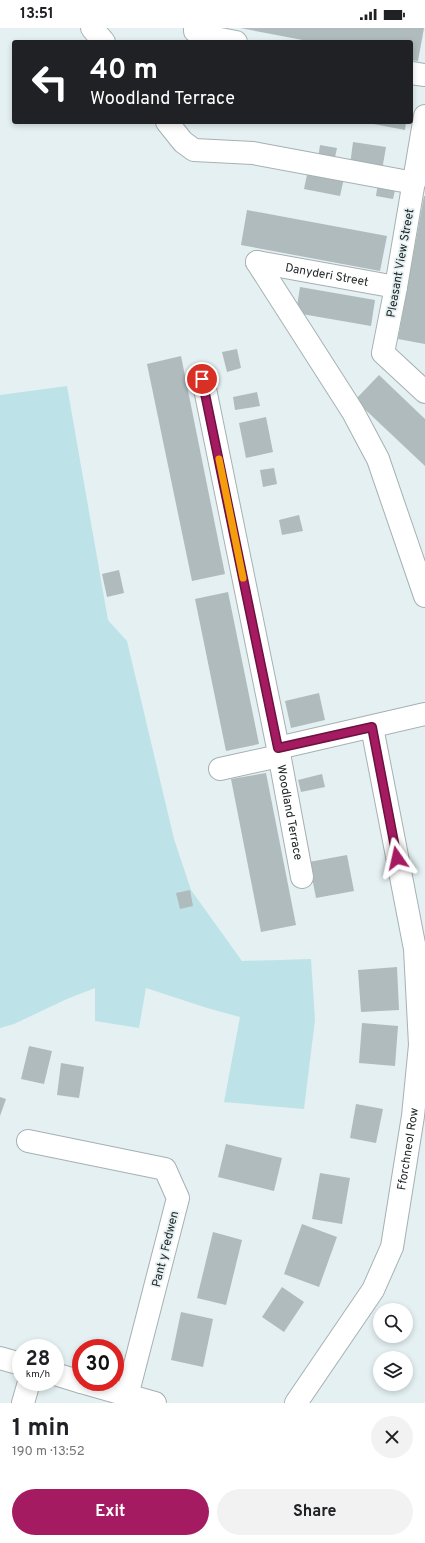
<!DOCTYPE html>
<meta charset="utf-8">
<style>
:root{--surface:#fff;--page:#f2f2f2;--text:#202124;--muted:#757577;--accent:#a51b62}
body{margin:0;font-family:Overpass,sans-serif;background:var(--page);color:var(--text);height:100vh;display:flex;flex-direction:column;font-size:15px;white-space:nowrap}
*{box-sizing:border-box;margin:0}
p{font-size:13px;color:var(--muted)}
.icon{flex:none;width:22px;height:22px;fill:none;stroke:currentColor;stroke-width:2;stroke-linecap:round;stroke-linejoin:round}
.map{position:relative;height:1375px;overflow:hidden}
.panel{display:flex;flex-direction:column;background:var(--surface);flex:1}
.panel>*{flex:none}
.guide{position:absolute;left:12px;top:12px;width:401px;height:84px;border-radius:4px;box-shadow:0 2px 6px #0003;background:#202124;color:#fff;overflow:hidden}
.buttons{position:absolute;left:373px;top:1275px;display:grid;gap:8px}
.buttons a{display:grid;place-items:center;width:40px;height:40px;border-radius:50%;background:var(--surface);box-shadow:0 2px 6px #0003;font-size:20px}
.speed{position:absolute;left:12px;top:1311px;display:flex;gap:8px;font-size:20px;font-weight:700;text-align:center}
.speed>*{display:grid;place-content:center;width:52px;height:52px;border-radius:50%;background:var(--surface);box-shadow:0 2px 6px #0003;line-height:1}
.speed small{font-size:10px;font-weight:400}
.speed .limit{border:6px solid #d22;background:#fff;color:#111}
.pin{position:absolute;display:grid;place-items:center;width:34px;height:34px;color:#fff;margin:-17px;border:2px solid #fff;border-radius:50%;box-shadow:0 1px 4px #0007}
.me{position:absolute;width:44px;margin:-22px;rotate:349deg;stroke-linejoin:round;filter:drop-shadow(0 0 3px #0008)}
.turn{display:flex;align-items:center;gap:14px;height:84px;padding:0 12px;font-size:18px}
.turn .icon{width:52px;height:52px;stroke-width:2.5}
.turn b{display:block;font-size:28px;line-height:34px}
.round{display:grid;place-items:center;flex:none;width:42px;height:42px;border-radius:21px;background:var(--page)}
.summary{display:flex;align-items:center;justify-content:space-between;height:68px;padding:0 12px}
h1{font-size:24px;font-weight:700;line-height:30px}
.cta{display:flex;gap:8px;margin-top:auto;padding:8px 12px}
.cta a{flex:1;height:46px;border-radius:24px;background:var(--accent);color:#fff;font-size:16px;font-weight:700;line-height:46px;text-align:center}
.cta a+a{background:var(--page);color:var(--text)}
.status{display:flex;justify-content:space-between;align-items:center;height:28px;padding:0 20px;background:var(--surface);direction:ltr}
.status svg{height:11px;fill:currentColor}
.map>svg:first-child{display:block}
.green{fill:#bde3e8}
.building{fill:#afbbbd}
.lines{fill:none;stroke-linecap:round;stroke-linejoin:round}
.minor-casing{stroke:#a5b1b2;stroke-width:24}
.minor{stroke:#fff;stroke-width:22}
.route-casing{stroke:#6b1240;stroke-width:10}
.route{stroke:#a51b62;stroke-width:7}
.slow{stroke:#f59e0b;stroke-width:7}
.labels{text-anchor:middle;stroke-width:3.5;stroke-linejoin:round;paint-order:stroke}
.street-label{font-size:12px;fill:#222627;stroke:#e4f0f2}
</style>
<div class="status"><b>13:51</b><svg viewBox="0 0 49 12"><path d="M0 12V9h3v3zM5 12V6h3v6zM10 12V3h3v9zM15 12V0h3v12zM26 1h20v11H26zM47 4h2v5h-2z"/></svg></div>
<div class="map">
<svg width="425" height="1375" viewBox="0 0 425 1375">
<rect width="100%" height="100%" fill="#e4f0f2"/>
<path class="green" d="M67,358L108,592L127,613L174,811L191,862L242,933L311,931L315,992L304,1081L224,1074L240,989L207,980L146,960L139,1000L95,993V960L67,971L14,996L0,1000V367Z"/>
<g class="building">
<path d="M240,0H424L418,33L411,32V14H313Z"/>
<path d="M363,94H406L405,102Z"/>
<path d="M353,114L386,119L382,142L350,137Z"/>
<path d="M320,117L337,120L334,134L318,131Z"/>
<path d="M308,142L344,150L340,168L304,161Z"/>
<path d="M378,155L396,158L393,171L376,168Z"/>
<path d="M424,168H425V316L398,311Z"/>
<path d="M247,182L387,208L380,243L241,217Z"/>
<path d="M300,259L375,272L371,298L296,285Z"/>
<path d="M237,321L241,340L227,344L222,324Z"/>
<path d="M181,328L225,546L192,553L147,336Z"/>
<path d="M379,347L425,391V438L355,372Z"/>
<path d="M257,364L260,378L235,382L233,369Z"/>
<path d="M266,389L273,424L246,430L239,395Z"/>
<path d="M274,440L277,456L263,459L260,442Z"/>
<path d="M299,487L303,503L282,507L279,492Z"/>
<path d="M119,542L124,565L107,569L102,546Z"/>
<path d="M228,564L259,716L226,723L195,571Z"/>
<path d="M319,665L325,692L291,700L285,673Z"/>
<path d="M266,745L296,897L261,904L231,751Z"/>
<path d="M322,746L325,759L301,764L298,752Z"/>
<path d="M347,827L354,863L316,870L309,834Z"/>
<path d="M190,862L193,878L180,881L176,865Z"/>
<path d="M397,939L399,982L361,984L358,942Z"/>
<path d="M362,995L398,998L395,1038L359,1035Z"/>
<path d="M29,1018L52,1023L44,1056L21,1051Z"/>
<path d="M61,1035L84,1039L79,1070L57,1067Z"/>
<path d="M0,1069L6,1071L0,1088Z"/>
<path d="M356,1076L383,1081L376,1115L350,1110Z"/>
<path d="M226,1116L282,1130L274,1163L218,1149Z"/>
<path d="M320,1145L350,1150L342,1196L312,1191Z"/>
<path d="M302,1196L337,1209L319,1259L284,1246Z"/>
<path d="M213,1204L242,1212L226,1277L197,1270Z"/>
<path d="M282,1259L304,1274L284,1304L262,1289Z"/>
<path d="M181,1284L213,1291L203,1339L171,1332Z"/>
</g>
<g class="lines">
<g class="minor-casing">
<g id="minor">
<path d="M92,0L104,14"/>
<path d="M195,0V3L204,8L236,14"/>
<path d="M411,45L425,47"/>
<path d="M425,88L396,259L383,325L425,364"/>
<path d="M167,94L183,114L194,122L253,125L414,155"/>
<path d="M257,234L353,384L378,431L425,568"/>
<path id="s1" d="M257,234L396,259"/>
<path id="s2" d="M203,351L278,720L302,849"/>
<path d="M278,720L425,686"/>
<path d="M220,741L279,728"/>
<path d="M28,1113L165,1141L178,1170L127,1368"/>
<path d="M0,1330L21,1336"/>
<path d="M55,1346L81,1354"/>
<path d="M81,1354L155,1375"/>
<path d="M23,1375L29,1354"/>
<path id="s3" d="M296,1375L373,1262L392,1219L413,1088L420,1017L415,921L372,699"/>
</g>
</g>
<use href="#minor" class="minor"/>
</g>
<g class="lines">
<g class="route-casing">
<path id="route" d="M202,351L278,720L372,699L397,830"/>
</g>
<use href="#route" class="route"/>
<path class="slow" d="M219,431L243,550"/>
</g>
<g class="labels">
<g class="street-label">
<text transform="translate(400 235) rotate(-80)" y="4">Pleasant View Street</text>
<text dy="4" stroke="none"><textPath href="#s1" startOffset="71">Danyderi Street</textPath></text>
<text dy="4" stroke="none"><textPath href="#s2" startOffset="442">Woodland Terrace</textPath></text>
<text dy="4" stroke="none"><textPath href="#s3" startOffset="283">Fforchneol Row</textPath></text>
<text transform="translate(165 1221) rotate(-76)" y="4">Pant y Fedwen</text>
</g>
</g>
</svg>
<div class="buttons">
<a><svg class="icon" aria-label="search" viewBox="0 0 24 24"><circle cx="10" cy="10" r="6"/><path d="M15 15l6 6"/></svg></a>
<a><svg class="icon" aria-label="layers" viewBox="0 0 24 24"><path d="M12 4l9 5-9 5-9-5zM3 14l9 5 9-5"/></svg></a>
</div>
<div class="speed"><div>28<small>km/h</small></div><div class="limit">30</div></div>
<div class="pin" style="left:202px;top:351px;background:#d93025"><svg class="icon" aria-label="arrive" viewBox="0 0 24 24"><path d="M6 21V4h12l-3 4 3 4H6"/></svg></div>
<svg class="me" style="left:397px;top:830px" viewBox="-20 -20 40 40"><path d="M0-17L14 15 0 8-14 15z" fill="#a51b62" stroke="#fff" stroke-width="4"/></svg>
<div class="guide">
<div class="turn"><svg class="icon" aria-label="left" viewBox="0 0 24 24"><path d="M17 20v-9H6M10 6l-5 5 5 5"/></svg><div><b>40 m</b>Woodland Terrace</div></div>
</div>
</div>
<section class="panel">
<div class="summary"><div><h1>1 min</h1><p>190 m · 13:52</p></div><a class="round"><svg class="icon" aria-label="close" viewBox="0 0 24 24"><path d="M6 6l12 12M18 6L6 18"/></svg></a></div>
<div class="cta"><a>Exit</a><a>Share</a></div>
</section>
